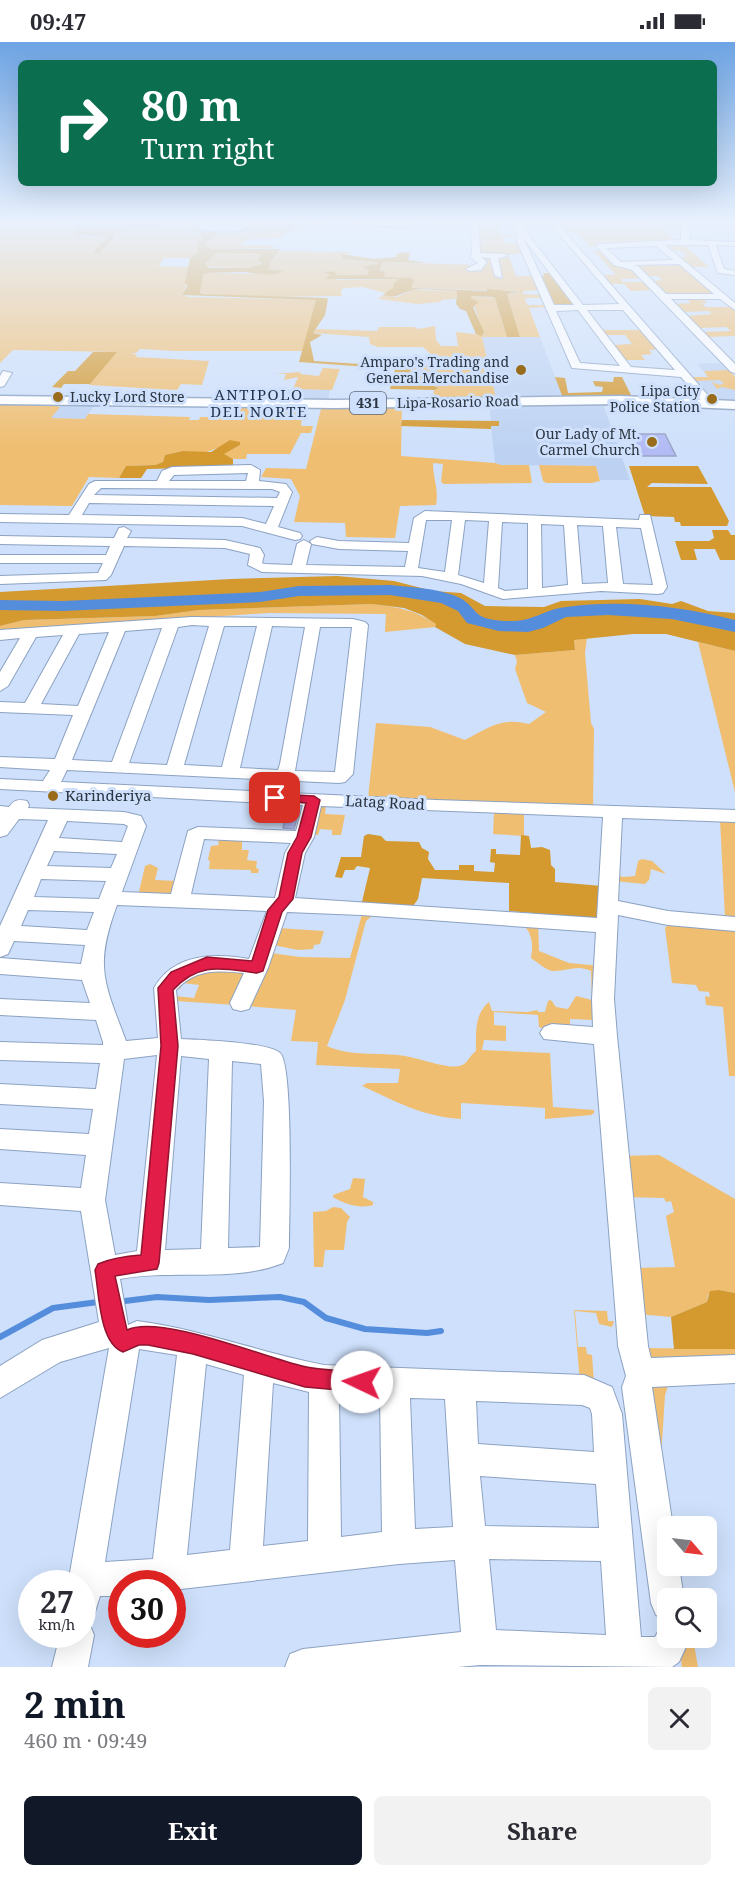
<!DOCTYPE html>
<meta charset="utf-8">
<style>
:root{--surface:#fff;--page:#f2f2f3;--text:#2b2b33;--muted:#7c7c81;--accent:#111827}
body{margin:0;font-family:"Noto Serif",serif;background:var(--page);color:var(--text);height:100vh;display:flex;flex-direction:column;font-size:22px;white-space:nowrap}
*{box-sizing:border-box;margin:0}
p{font-size:20px;color:var(--muted)}
.icon{flex:none;width:33px;height:33px;fill:none;stroke:currentColor;stroke-width:2;stroke-linecap:round;stroke-linejoin:round}
.map{position:relative;height:1625px;overflow:hidden}
.panel{display:flex;flex-direction:column;background:var(--surface);flex:1}
.panel>*{flex:none}
.hud{position:absolute;left:18px;top:18px;width:699px;height:126px;border-radius:9px;box-shadow:0 6px 24px #0002;background:#0b6e4f;color:#fff;overflow:hidden}
.needle{width:39px;rotate:118deg}
.controls{position:absolute;left:657px;top:1474px;display:grid;gap:12px}
.controls a{display:grid;place-items:center;width:60px;height:60px;border-radius:9px;background:var(--surface);box-shadow:0 6px 24px #0002;font-size:30px}
.speed{position:absolute;left:18px;top:1528px;display:flex;gap:12px;font-size:30px;font-weight:700;text-align:center}
.speed>*{display:grid;place-content:center;width:78px;height:78px;border-radius:50%;background:var(--surface);box-shadow:0 6px 24px #0002;line-height:1}
.speed small{font-size:15px;font-weight:400}
.speed .limit{border:9px solid #d22;background:#fff;color:#111}
.pin{position:absolute;display:grid;place-items:center;width:51px;height:51px;color:#fff;margin:-26px;border-radius:12px;box-shadow:0 3px 9px #0006}
.me{position:absolute;width:66px;margin:-33px;rotate:273deg;stroke-linejoin:round;filter:drop-shadow(0 0 4px #0008)}
.turn{display:flex;align-items:center;gap:21px;height:126px;padding:0 24px;font-size:27px}
.turn .icon{width:78px;height:78px;stroke-width:2.5}
.turn b{display:block;font-size:42px;line-height:51px}
.round{display:grid;place-items:center;flex:none;width:63px;height:63px;border-radius:9px;background:var(--page)}
.headline{display:flex;align-items:center;justify-content:space-between;height:102px;padding:0 24px}
h1{font-size:36px;font-weight:700;line-height:45px;color:var(--accent)}
.primary-button{display:flex;gap:12px;margin-top:auto;padding:12px 24px}
.primary-button a{flex:1;height:69px;border-radius:9px;background:var(--accent);color:#fff;font-size:24px;font-weight:700;line-height:69px;text-align:center}
.primary-button a+a{background:var(--page);color:var(--text)}
.status{display:flex;justify-content:space-between;align-items:center;height:42px;padding:0 30px;background:var(--surface);direction:ltr}
.status svg{height:16px;fill:currentColor}
.map>svg:first-child{display:block}
.built{fill:#bdd2f2}
.green{fill:#f0be71;fill-rule:evenodd}
.forest{fill:#d4992f;fill-rule:evenodd}
.lines{fill:none;stroke-linecap:round;stroke-linejoin:round}
.stream-far2{stroke:#558ddd;stroke-width:1.5}
.stream-far1{stroke:#558ddd;stroke-width:4.5}
.stream{stroke:#558ddd;stroke-width:6}
.river{fill:#558ddd;fill-rule:evenodd}
.building{fill:#b2bbf4;stroke:#9da3c7;stroke-width:1.5}
.minor-casing{stroke:#8ca2c2;stroke-width:2}
.major-casing{stroke:#8ca2c2;stroke-width:3}
.minor{fill:#fff;fill-rule:evenodd}
.major{fill:#fff;fill-rule:evenodd}
.route{fill:#e11d48;stroke:#92132f;stroke-width:1.5}
.poi-dot{fill:#986c1a;stroke:#cee0fb;stroke-width:2}
.labels{text-anchor:middle;stroke-width:6;stroke-linejoin:round;paint-order:stroke}
.far-poi-label{font-size:14px;fill:#2b3441;stroke:#cee0fb;text-anchor:end}
.far-street-label{font-size:14px;fill:#2b3441;stroke:#cee0fb}
.shield{fill:#cee0fb;stroke:#5c6879;stroke-width:1.5}
.shield-label{font-size:14px;font-weight:bold;fill:#2b3441}
.far-quarter-label{font-size:15px;letter-spacing:1.5px;fill:#1f314b;stroke:#cee0fb}
.poi-label{font-size:15px;fill:#2b3441;stroke:#cee0fb;text-anchor:start}
.street-label{font-size:15px;fill:#2b3441;stroke:#cee0fb}
</style>
<div class="status"><b>09:47</b><svg viewBox="0 0 49 12"><path d="M0 12V9h3v3zM5 12V6h3v6zM10 12V3h3v9zM15 12V0h3v12zM26 1h20v11H26zM47 4h2v5h-2z"/></svg></div>
<div class="map">
<svg width="735" height="1625" viewBox="0 0 735 1625">
<rect width="100%" height="100%" fill="#cee0fb"/>
<g class="built">
<path d="M687,180H735V202L688,199Z"/>
<path d="M482,295H540L563,356L496,357Z"/>
<path d="M722,321L735,335V361L716,360L714,355H708L695,339L711,338L697,322Z"/>
<path d="M275,347H307L330,348L328,359L272,358Z"/>
<path d="M63,361H96L85,377L50,376Z"/>
<path d="M574,362H603L630,438H600L596,424L501,423L495,421L491,384H499V380L491,379L490,368L496,363Z"/>
</g>
<g class="green">
<path d="M0,180H57L82,185L75,191C88,201 109,192 127,187L83,180H189L194,191L204,194L203,198L198,202V211L190,216H164L159,224L189,225C185,237 190,240 182,253L189,255L317,258L303,309H175L140,307L136,311H131L137,313L136,315L209,319L202,343L181,342L177,348L89,343L116,310L13,308L0,321Z"/>
<path d="M555,180H653L658,184L682,187L663,188L677,199L612,200L613,202L590,205L578,191H564L560,187H574L572,184H558Z"/>
<path d="M478,183H498L501,192H515L516,194L502,195L506,201H519L523,211L509,213L478,212Z"/>
<path d="M239,189H290L280,196L250,197L239,203H268L277,206L211,207L204,203L215,193Z"/>
<path d="M662,201L708,202L709,205L685,204L709,225H691L678,215H687L682,209H671Z"/>
<path d="M601,208L612,220L632,226L642,236L621,237L623,240H645L652,248L631,249L624,242H609L602,233H616L594,209Z"/>
<path d="M279,209L350,210V212L342,213L341,217L377,220L368,233H337L334,229L324,230L337,238L400,237L391,249L385,251L363,245L343,246L341,250L342,254L248,255L200,251L203,233L207,231L277,232L278,228L266,227Z"/>
<path d="M215,211H255L262,213L257,218L264,220L247,226L207,225L205,223Z"/>
<path d="M509,214L516,234H534L539,248L523,249V252L542,253L543,256H525L527,263H545L547,265L529,266L540,295H520L507,252L517,251L516,249L410,246L412,236L382,235L379,229L382,227L380,224L382,220L478,223L486,221L476,215Z"/>
<path d="M658,221L662,224L682,223L696,235L694,236L698,237L716,252L667,254L651,239L662,238L658,234H647L626,222Z"/>
<path d="M413,248L457,249L458,250L455,257L441,258V260L417,262L378,257L383,253L397,255Z"/>
<path d="M471,254L495,256L507,295H482L496,357L433,358L434,348L438,346L436,343L413,335L408,325L435,322L434,315L423,305H378L370,302L369,295L313,291L316,287L377,289L379,285H414L418,287L435,284L436,298L441,304H458L456,290L484,293Z"/>
<path d="M686,256H703L707,261H702L705,265H730L735,269V294L707,295L703,290L731,289L726,285L699,286L687,274L712,272L709,269L683,270L675,262L691,261Z"/>
<path d="M602,288H641L658,307L649,308L652,312L641,313L645,318H625L614,303L632,302L625,293H605Z"/>
<path d="M323,326L340,327L332,348L293,347L298,335L284,338L286,332H274L301,330L300,332L319,334Z"/>
<path d="M729,328L735,335V348L722,345L717,347L712,340L720,343L724,341L720,339L722,338L695,339L691,335H708L704,329Z"/>
<path d="M0,361H55L54,363L60,365L51,376L85,377L88,372L190,375L189,378H199L200,375H216L221,364L303,365L301,384H313L311,391H301L290,412H247L246,417H233L223,412L240,403L220,405L204,411L183,409L165,413L163,420L155,423L126,424L119,436L89,435L72,464L0,463Z"/>
<path d="M327,365H402L401,414L495,421L501,423H529L532,441L444,442L441,440L443,422L433,421C433,436 439,448 436,463L400,464L395,496L346,495L345,481L294,480L300,454L291,437L261,435L266,426L306,427L321,367Z"/>
<path d="M539,423L596,424L600,439L592,441H546L543,439Z"/>
<path d="M372,562C397,565 415,568 436,582L435,585L385,590L386,572L269,571L0,589V584L24,578L155,574L199,568Z"/>
<path d="M587,596L585,611L591,681L594,687L593,766L368,756L376,681L430,685L465,698C489,686 500,675 529,682L546,670L527,661L515,627L517,620L515,613L575,608L574,598Z"/>
<path d="M698,600L735,609V750Z"/>
<path d="M315,762H326L325,772L345,773L341,793H332V788L320,787L318,793L310,792Z"/>
<path d="M494,771L524,772V794L493,792Z"/>
<path d="M720,778L735,779V878L725,876Z"/>
<path d="M242,794V808H249L247,818L257,819L256,826L259,827L258,831H251V828L209,827L210,820L208,817L211,804L219,803L218,799Z"/>
<path d="M642,817L652,819L666,832L651,827L649,838L645,842L614,839L612,831L623,835L635,834L638,819Z"/>
<path d="M150,822L158,826L155,838L178,839L175,855L138,854L145,824Z"/>
<path d="M362,872L538,881L539,909L569,921L601,924L599,976L592,975V978L570,977V989L548,988L539,985L538,973L494,970V983L506,984V999L484,998L482,1008L550,1011L553,1065L594,1068V1071L591,1073L545,1077V1066L461,1061V1077C420,1074 398,1060 362,1044L367,1041H398L400,1027L316,1023L318,1000L291,999L296,968L246,964L271,911L300,915L350,916ZM384,873L525,885C533,893 533,905 531,916C537,920 546,928 552,929C566,930 577,922 591,929L592,958L576,954L568,967L556,965L551,958L548,959L545,970H538L537,968L528,970L492,969L489,960C474,972 476,992 476,1009C469,1014 467,1023 459,1024C448,1027 418,1016 405,1014C379,1010 352,1015 327,1004L345,958L366,879L372,874Z"/>
<path d="M669,882L735,885V1034H729L723,965L706,963L705,954L710,955L709,950L699,949L696,943L672,941L665,886Z"/>
<path d="M277,886L324,889L320,902L314,903L313,907L298,908L273,903Z"/>
<path d="M197,927L252,928L235,963L176,959L174,954L194,956L199,943L183,941L180,947L171,945Z"/>
<path d="M659,1113L735,1157V1251L719,1248L708,1253L707,1260L671,1275L637,1272L632,1226L675,1225L666,1174L674,1170L671,1159L666,1160L664,1156L624,1155L618,1114Z"/>
<path d="M353,1136L365,1137L363,1155L373,1160V1163C360,1167 344,1162 333,1155V1153L350,1147Z"/>
<path d="M333,1165L341,1166L350,1175L347,1180L344,1208H325L323,1225H314L313,1170L326,1169Z"/>
<path d="M574,1268L607,1269L608,1279H614L612,1285L599,1282L596,1271L575,1269L578,1305H586L587,1312L592,1313L594,1341H580Z"/>
<path d="M641,1306L735,1307V1320L669,1341L665,1353L661,1417L665,1452L674,1485H668Z"/>
<path d="M678,1596H693L698,1625H682Z"/>
</g>
<g class="forest">
<path d="M57,180L129,185L127,187L114,191L113,196L99,211L93,210L108,195L76,193L74,191L79,188L75,187L81,185Z"/>
<path d="M189,180H200L197,185C206,191 233,192 242,187C245,185 247,182 250,180H347L402,185L437,180L403,187L368,185H363L364,183L316,182L291,185L295,189H239L215,193L205,203L211,207H280L270,221V225L266,227L284,229C272,236 254,230 241,230C230,230 218,231 207,231L203,233L200,251L205,252L326,256L328,257L325,273L313,291L322,293L310,300L314,319L408,325L413,335L439,346L434,348L390,347L395,327L299,320L316,258L182,253L188,243L185,242L190,216L198,211L197,200L203,197L202,193L190,188L191,186ZM216,211H255L261,213L257,218L263,221L247,226H208L205,222Z"/>
<path d="M403,210L410,211L408,218L428,221L382,220L380,229L385,230L384,235L412,236L414,239L411,246L487,249V247L519,250L507,252L520,295H507L495,256L492,255L471,254L472,257L479,260L473,265L484,290L482,294L476,292L466,269L460,267L456,262L457,249C446,249 423,246 413,248C400,251 398,257 383,253L394,245L393,242L399,237H325L330,233L323,230L334,229L337,233H368L369,228L363,225L377,222V220L341,217L342,212L374,217L396,215L397,212Z"/>
<path d="M543,231H553L577,264L554,265L539,234H544Z"/>
<path d="M93,310H117L90,342H64L61,346L52,345L68,329H75Z"/>
<path d="M555,335L565,336L568,351L602,350L603,345L595,344L593,339L613,340L614,335H622L632,355L563,356Z"/>
<path d="M402,378L499,379V384H491V387L401,384Z"/>
<path d="M230,398L240,400V403L224,412L233,417V425L147,427L141,436H119L126,424L155,423L163,420L165,413L183,409L211,410Z"/>
<path d="M629,424H698L708,442L652,441L647,445H711L729,479L727,484H681L680,480H675L674,475L645,474Z"/>
<path d="M712,488H728L731,493H735V518H720L715,507H694L697,518H681L675,499H709L714,496Z"/>
<path d="M337,534L394,539L433,549L461,551L485,564L544,565L561,559L640,557L672,562L681,559L708,569L735,571V609L666,592H633L574,598L575,608L515,613L465,602L435,585L436,582L422,573L404,566L372,562L199,568L155,574L24,578L0,584V550L231,537Z"/>
<path d="M368,792L381,794L386,799L419,800L422,806L429,810L428,817L435,828H459V823H474V829L494,830L495,821L490,820L491,807H496V812L520,813L521,793L529,794L531,806L542,805L550,808L551,823L555,827V840L602,844L600,877L509,869V841L422,836L418,857L411,867L361,864L370,826L357,824L354,828H345L342,836L335,835L341,815H361L364,794Z"/>
<path d="M719,1248L735,1251V1307H674L671,1275L707,1260L710,1249Z"/>
</g>
<g class="lines">
<g class="stream-far2">
<path d="M66,180L90,184H163"/>
<path d="M197,180L195,186L204,189L233,190L311,180"/>
<path d="M320,180L402,186L427,180"/>
</g>
<g class="stream-far1">
<path d="M156,1255H159"/>
<path d="M277,1255H281"/>
</g>
<g class="stream">
<path d="M125,1259L157,1255L209,1258L280,1255L304,1260L326,1276L365,1287L427,1291L441,1289"/>
<path d="M0,1295L53,1266L98,1260"/>
</g>
<path class="river" d="M390,543C411,545 433,546 453,553C468,559 468,562 478,572C485,578 500,579 509,579C533,580 545,567 566,565C622,557 681,564 735,578V590L672,577L608,573L566,575L543,586L528,590L499,589L467,581L458,569L441,561L390,553L299,554L260,560L63,569L0,568V558L63,559L260,550L299,544Z"/>
</g>
<g class="building">
<path d="M631,392H665L676,414H641Z"/>
<path d="M288,764L300,765L294,787L283,786Z"/>
</g>
<g class="lines">
<g class="minor-casing">
<g id="minor">
<path d="M471,180H479L480,211L504,212L508,214L498,216L502,236L495,234L490,216L481,215L487,220L481,228L470,229L466,227L478,221L470,215L472,211Z"/>
<path d="M511,180H518L583,263L619,262L549,180H556L713,359V363H705L681,335L572,326L516,197L518,193ZM524,197L574,263H554ZM578,268L620,324L580,321L556,269ZM587,268H623L675,328L631,325Z"/>
<path d="M681,180H689V198L735,200V204L716,203L724,227L735,229V233L718,231L708,203H665L735,261V268L720,257H671L735,322V331L731,330L632,228L614,223L596,204L600,202L681,198ZM656,204L673,218L621,220L606,206ZM679,222L714,252H666L638,224L634,223Z"/>
<path d="M227,183L236,186L232,188L218,186Z"/>
<path d="M3,329L12,331L4,344L0,345V334Z"/>
<path d="M251,423L260,428L259,439L286,442L292,450L278,485L300,491L302,494L300,497L295,498L242,484L0,480V472L69,473L89,442L95,439H157L162,429L172,425ZM248,431L246,439H169L174,433ZM101,446L272,447L280,450L277,456L94,453ZM89,461L274,464L266,482L242,476L82,473Z"/>
<path d="M425,469L639,478L640,473H650L667,545L663,551L658,552L601,549L503,557L461,542L422,534L262,530L248,523L250,512L225,506L124,504L111,533L106,538L0,542V534L98,531L103,521H0V513H106L110,504L0,502V494L114,496L119,486L124,485L131,489L127,496L225,498L260,506L264,513L262,521L264,522L292,523L297,502L304,498L311,502L306,523L405,525L408,509L339,507L312,502L310,499L317,495L339,499L409,501L414,476ZM426,478H452L445,530L418,526ZM465,478L489,479L484,541L458,533ZM502,480L528,481V547L505,549L498,546ZM541,482L564,483L568,543L542,546ZM577,483L603,484L608,541L582,542ZM616,485L641,486L653,543L623,542Z"/>
<path d="M192,575L353,577L365,580L368,583L353,732L345,740L339,741L67,728L61,740L436,758L735,768V780L622,776L618,859L668,869L735,875V889L668,883L618,873L614,957L617,994L648,1304L651,1316L735,1313V1341L652,1345L673,1485H668V1524H679L684,1557H668V1578L656,1573L651,1561L622,1345L626,1334L618,1304L616,1276L594,1002L544,997L540,991L544,985L552,982L593,985L592,957L596,890L361,873L287,870L268,926L249,967L241,969L233,967L230,961L244,931C217,928 195,927 176,948L181,997C200,998 268,1000 280,1011C294,1023 289,1178 289,1206L283,1221C234,1241 172,1227 120,1237L128,1283L137,1279C201,1287 260,1311 324,1323L584,1333L612,1345L622,1372L641,1595H655L661,1584L668,1581V1596H690L679,1620L672,1625L480,1623L458,1625H285L290,1612L303,1607L461,1590L455,1518L399,1522L172,1548V1542H122V1554H100L94,1573L83,1578L89,1581L94,1593L88,1625H52L60,1593H82V1542H68L109,1306L60,1320L0,1356V1324L42,1298L99,1280L81,1169L0,1163V1141L81,1146L86,1113L0,1107V1087L89,1092L93,1067L0,1062V1042L94,1047H96L100,1021L0,1018V1000L103,1003V1000L96,978L0,973V957L90,961L82,938L0,932V916L81,922L85,903L14,899L8,912L0,915V884L48,778L19,777L7,793L0,795V764L9,765C14,758 18,757 27,759L29,763L28,766L124,770L141,774L146,784L122,850L171,852L188,789L198,785L296,789L303,763L0,747V737L43,739L50,728L0,725V715L55,717L73,673L0,670V660L25,661L63,593L36,595L8,644L0,649V630L20,596L0,598V588ZM192,583L209,584L167,723L129,721L178,585ZM224,584H257L222,725L184,723ZM272,584L305,585L280,722L278,728L240,726ZM320,585H352L335,730L295,729ZM162,586L112,720L72,718L125,589ZM109,590L78,664L41,662L79,592ZM321,764L603,775L597,876L295,856L305,811L314,795ZM67,779L124,782L128,784L122,800L59,796ZM204,797L291,801L285,811L275,856L191,852ZM54,809L117,812L111,826L47,824ZM41,837L106,839L99,857L34,855ZM117,863L267,869L249,917C215,911 174,911 154,946L158,996L126,999C104,940 94,925 117,863ZM28,868L94,870L87,888L21,884ZM157,1013L137,1209L115,1213L105,1158L124,1017ZM181,1014L209,1017L201,1207L165,1208ZM232,1019L261,1022L264,1059L260,1205L228,1206ZM139,1307L177,1313L153,1517L105,1520ZM206,1322L244,1333L230,1508L187,1513ZM273,1341L309,1350L308,1499L263,1504ZM339,1353L380,1355L382,1490L341,1495ZM410,1356L445,1357L453,1485L415,1487ZM476,1359L582,1363L590,1366L592,1372L594,1410L478,1402ZM480,1434L596,1442L599,1486L485,1484ZM489,1517L601,1519L606,1593L496,1588Z"/>
</g>
</g>
<g class="major-casing">
<path id="major" d="M0,354L335,358L620,354L735,359V367L620,362L335,366L0,362Z"/>
</g>
<use href="#minor" class="minor"/>
<use href="#major" class="major"/>
</g>
<linearGradient id="sky" x2="0" y2="1"><stop stop-color="#6da4e4"/><stop offset="0.44" stop-color="#e9f1fd"/><stop offset="1" stop-color="#e9f1fd" stop-opacity="0"/></linearGradient>
<rect width="735" height="408" fill="url(#sky)"/>
<path class="route" d="M275,752L314,754L320,758L311,795L302,811L293,857L282,870L263,929L257,931C223,927 200,919 173,948L178,1004L159,1221L157,1227L115,1234L127,1288C159,1272 264,1315 302,1324C321,1329 343,1328 362,1330L370,1333L373,1340L370,1347L362,1350L305,1345L193,1312L148,1303H139L123,1310C99,1301 99,1251 95,1228L98,1222C112,1216 126,1214 141,1213L161,1004L158,946L171,930L207,915L252,919L268,868L279,855L288,811L297,795L306,761L270,758L268,756Z"/>
<g class="poi-dot">
<circle cx="521" cy="328" r="6"/>
<circle cx="58" cy="355" r="6"/>
<circle cx="712" cy="357" r="6"/>
<circle cx="652" cy="400" r="6"/>
<circle cx="53" cy="754" r="6"/>
</g>
<g class="labels">
<g class="far-poi-label">
<text x="509" y="325">Amparo's Trading and<tspan x="509" dy="16">General Merchandise</tspan></text>
<text x="700" y="354">Lipa City<tspan x="700" dy="16">Police Station</tspan></text>
<text x="70" y="360" text-anchor="start">Lucky Lord Store</text>
<text x="640" y="397">Our Lady of Mt.<tspan x="640" dy="16">Carmel Church</tspan></text>
</g>
<g class="far-street-label">
<text transform="translate(458 360) rotate(-1)" y="5">Lipa-Rosario Road</text>
</g>
<rect class="shield" x="350" y="350" width="36" height="22" rx="4.5"/>
<g class="shield-label">
<text x="368" y="366">431</text>
</g>
<g class="far-quarter-label">
<text x="259" y="358">ANTIPOLO<tspan x="259" dy="17">DEL NORTE</tspan></text>
</g>
<g class="poi-label">
<text x="65" y="759">Karinderiya</text>
</g>
<g class="street-label">
<text transform="translate(385 761) rotate(3)" y="5">Latag Road</text>
</g>
</g>
</svg>
<div class="controls">
<a><svg class="needle" viewBox="-14 -14 28 28"><path d="M0-13l5 13h-10z" fill="#e53935"/><path d="M0 13l5-13h-10z" fill="#7c7c81"/></svg></a>
<a><svg class="icon" aria-label="search" viewBox="0 0 24 24"><circle cx="10" cy="10" r="6"/><path d="M15 15l6 6"/></svg></a>
</div>
<div class="speed"><div>27<small>km/h</small></div><div class="limit">30</div></div>
<div class="pin" style="left:275px;top:756px;background:#d93025"><svg class="icon" aria-label="arrive" viewBox="0 0 24 24"><path d="M6 21V4h12l-3 4 3 4H6"/></svg></div>
<svg class="me" style="left:362px;top:1340px" viewBox="-20 -20 40 40"><circle r="19" fill="#fff"/><path d="M0-13L10 11 0 6-10 11z" fill="#e11d48"/></svg>
<div class="hud">
<div class="turn"><svg class="icon" aria-label="right" viewBox="0 0 24 24"><path d="M7 20v-9h11M14 6l5 5-5 5"/></svg><div><b>80 m</b>Turn right</div></div>
</div>
</div>
<section class="panel">
<div class="headline"><div><h1>2 min</h1><p>460 m · 09:49</p></div><a class="round"><svg class="icon" aria-label="close" viewBox="0 0 24 24"><path d="M6 6l12 12M18 6L6 18"/></svg></a></div>
<div class="primary-button"><a>Exit</a><a>Share</a></div>
</section>
